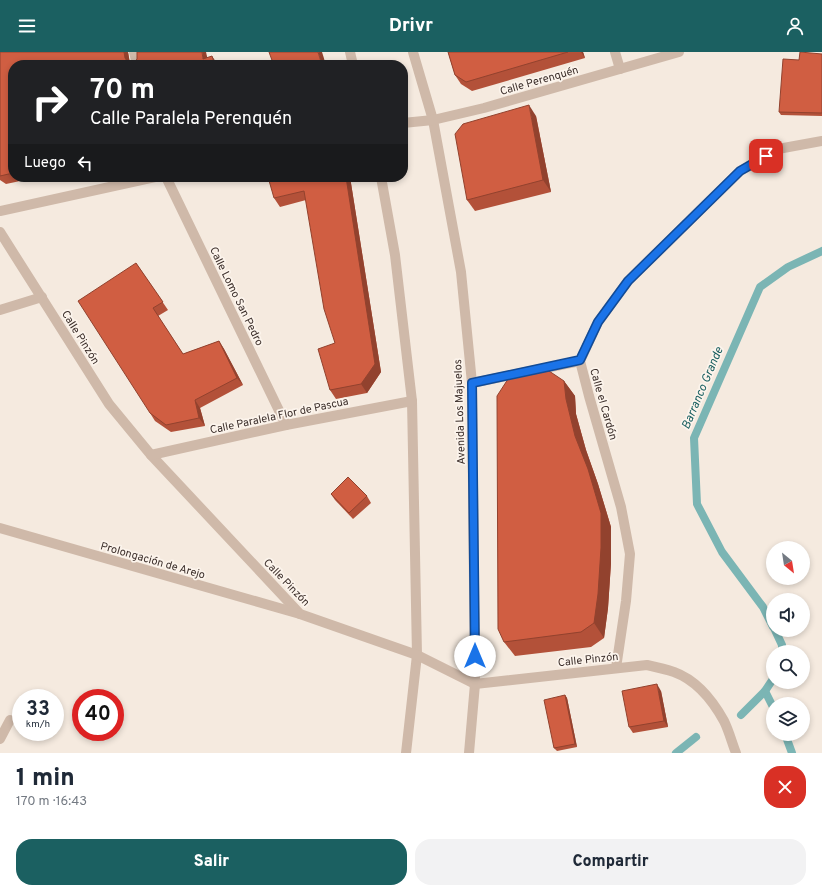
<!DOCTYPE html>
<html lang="es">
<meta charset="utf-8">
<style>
:root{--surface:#fff;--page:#f2f2f3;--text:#1f2937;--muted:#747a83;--accent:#1b6061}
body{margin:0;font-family:Overpass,sans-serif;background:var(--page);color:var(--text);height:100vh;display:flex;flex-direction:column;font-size:15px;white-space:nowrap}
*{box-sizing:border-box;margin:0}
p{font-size:13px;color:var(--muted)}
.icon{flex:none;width:22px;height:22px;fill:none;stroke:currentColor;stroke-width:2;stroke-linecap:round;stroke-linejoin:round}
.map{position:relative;height:701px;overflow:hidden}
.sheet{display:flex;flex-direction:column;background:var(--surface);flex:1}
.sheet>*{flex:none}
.banner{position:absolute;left:8px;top:8px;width:400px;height:122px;border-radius:16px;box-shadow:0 2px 6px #0003;background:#202124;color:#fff;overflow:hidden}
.needle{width:26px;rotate:150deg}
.buttons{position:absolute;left:766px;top:489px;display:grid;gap:8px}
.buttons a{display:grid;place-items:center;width:44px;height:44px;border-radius:50%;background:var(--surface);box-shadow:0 2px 6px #0003;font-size:20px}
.speed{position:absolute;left:12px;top:637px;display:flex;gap:8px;font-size:20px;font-weight:700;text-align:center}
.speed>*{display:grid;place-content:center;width:52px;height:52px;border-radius:50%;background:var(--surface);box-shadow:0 2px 6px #0003;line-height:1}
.speed small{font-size:10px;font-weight:400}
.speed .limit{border:6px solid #d22;background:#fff;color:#111}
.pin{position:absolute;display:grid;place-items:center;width:34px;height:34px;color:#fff;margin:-17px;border-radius:8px;box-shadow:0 2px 6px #0006}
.me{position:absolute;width:44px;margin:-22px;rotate:0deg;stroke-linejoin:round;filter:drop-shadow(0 0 3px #0008)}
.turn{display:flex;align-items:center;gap:14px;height:84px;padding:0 16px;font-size:18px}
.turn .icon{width:52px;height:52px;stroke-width:2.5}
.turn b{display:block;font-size:28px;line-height:34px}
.then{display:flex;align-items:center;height:38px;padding:0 16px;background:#0003;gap:8px;font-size:15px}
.round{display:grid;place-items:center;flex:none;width:42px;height:42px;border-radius:16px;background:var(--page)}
.headline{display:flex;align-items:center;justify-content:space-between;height:68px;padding:0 16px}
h1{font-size:24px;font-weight:800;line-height:30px}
.primary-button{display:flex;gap:8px;margin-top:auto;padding:8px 16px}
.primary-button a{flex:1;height:46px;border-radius:16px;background:var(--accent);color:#fff;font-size:16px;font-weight:800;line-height:46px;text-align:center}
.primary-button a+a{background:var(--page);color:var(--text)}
header{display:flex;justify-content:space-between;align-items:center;height:52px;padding:0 16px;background:var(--accent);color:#fff;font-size:18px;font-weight:800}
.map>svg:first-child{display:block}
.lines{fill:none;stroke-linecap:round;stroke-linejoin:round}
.stream{stroke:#7bb5b4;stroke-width:8}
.minor{stroke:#cfb9a9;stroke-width:10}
.wall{fill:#b35139}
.shaded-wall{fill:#92422e}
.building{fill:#d05e42;stroke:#92422e}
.route-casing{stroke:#114b97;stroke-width:10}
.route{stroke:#1a73e8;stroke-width:7}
.labels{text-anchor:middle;stroke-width:3.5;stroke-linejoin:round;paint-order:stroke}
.street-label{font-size:11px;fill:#3b2e2a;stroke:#fcf4ec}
.water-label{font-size:12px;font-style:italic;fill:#1b6061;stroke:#fcf4ec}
</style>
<header><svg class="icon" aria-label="menu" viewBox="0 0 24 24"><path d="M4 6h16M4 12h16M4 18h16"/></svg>Drivr<svg class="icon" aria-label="person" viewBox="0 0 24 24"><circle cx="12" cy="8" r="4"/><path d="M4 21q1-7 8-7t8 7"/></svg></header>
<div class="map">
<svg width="822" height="701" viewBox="0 0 822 701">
<rect width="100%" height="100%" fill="#f5eadf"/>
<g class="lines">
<g class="stream">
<path d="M773,575L763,555L722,500L697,452L694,386L760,235L788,215L822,199"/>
<path d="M775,578L782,593V600"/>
<path d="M765,639L773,655"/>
<path d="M741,663L765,639L773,627"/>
<path d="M785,682L792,701"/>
<path d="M676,701L696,685"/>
</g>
<g class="minor">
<path d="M134,0L137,13"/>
<path d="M350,0L353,13"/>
<path d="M413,0L433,68L461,220L472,331L475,632L469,701"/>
<path d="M615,0L620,17"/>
<path d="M403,71L433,68L484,56L679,0"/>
<path d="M166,125L286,373"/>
<path d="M381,125L395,203L412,349L417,603L406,701"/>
<path d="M0,159L155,125"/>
<path d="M0,180L109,352L151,403L300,562L417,603L475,632L647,613C656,615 665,617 674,620C696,628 713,649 724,669C729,679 732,691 736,701"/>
<path d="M0,258L42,245"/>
<path d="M472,331L580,309"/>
<path d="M151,403L286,373L412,349"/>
<path d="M0,476L300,562"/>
<path d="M616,616L626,549L630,502L621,455L589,344L580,309L598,270L628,229L740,119L778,97L822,89"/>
<path d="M0,687L10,668"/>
</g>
</g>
<g class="wall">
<path d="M0,0H128L130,11L207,6L218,13H13V125H39L6,132L0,128Z"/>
<path d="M448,0H583L585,6L472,39L461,32L455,23Z"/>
<path d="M822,2V64L781,63L779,60L799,8Z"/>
<path d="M536,64L551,140L475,159L467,148Z"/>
<path d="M350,125L381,320L367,341L336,347L330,338L335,291L306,148L280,155L274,146Z"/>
<path d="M136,211L168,258L158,264L183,302L219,289L224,297L243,333L200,356L205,374L171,380L155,369L150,361Z"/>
<path d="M564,329L575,344L576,362L586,398L598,432L611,475V511L608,556L604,586L591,595L515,604L504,590Z"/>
<path d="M331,442L367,444L371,451L353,467L335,448Z"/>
<path d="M661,639L668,675L633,681L629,675Z"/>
<path d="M565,643L567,646L577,695L557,699L554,696Z"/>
</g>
<g class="shaded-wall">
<path d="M124,0H128L130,13H129L125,6Z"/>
<path d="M202,0H206L209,13L203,7Z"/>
<path d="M318,0H322L326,13H322Z"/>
<path d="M581,0H583L585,6Z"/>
<path d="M212,4L218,13H215Z"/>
<path d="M529,53L536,64L551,140L543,128Z"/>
<path d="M346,125H350L381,320L367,341L361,332Z"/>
<path d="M219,289L224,297L243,333L237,326Z"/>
<path d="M564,329L575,344L576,362L586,398L598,432L611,475V511L608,556L604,586L594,571L575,384L566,347Z"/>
<path d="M195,348L200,356L205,374L199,366Z"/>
<path d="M657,632L661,639L668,675L664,669Z"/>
<path d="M565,643L567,646L577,695L575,692Z"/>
</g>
<g class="building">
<path d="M0,0H124L125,6L127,9L130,11L135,10L137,7V0H202L203,7L212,4L215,13H13V121L0,124Z"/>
<path d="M269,0H318L322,13H266L273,11Z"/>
<path d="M448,0H568L466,30L455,23Z"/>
<path d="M800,0L822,2V61L779,60L783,7L799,8Z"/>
<path d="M529,53L543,128L467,148L455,82L463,72Z"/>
<path d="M268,125H346L375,312L361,332L330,338L318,297L335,291L324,257L304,139L274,146Z"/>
<path d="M136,211L163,250L153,256L183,302L219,289L237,326L195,348L199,366L166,373L150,361L78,249Z"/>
<path d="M546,317L564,329L566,347L575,384L588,417L601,461V496L598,542L594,571L581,580L504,590L498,577L497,344L508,327Z"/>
<path d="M348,425L367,444L349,461L331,442Z"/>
<path d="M657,632L664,669L629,675L622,639Z"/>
<path d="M565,643L575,692L554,696L544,648Z"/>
</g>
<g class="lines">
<g class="route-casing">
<path id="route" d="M475,604L472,331L580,308L598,270L628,229L740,119L766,104"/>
</g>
<use href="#route" class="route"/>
</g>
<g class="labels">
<g class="street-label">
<text transform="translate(539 28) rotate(-16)" y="4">Calle Perenquén</text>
<text transform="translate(237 244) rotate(64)" y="4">Calle Lomo San Pedro</text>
<text transform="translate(81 285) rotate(58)" y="4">Calle Pinzón</text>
<text transform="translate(604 352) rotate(74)" y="4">Calle el Cardón</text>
<text transform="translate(459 360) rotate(-92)" y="4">Avenida Los Majuelos</text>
<text transform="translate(279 363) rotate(-12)" y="4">Calle Paralela Flor de Pascua</text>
<text transform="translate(153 508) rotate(16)" y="4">Prolongación de Arejo</text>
<text transform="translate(287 530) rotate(46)" y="4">Calle Pinzón</text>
<text transform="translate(588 607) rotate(-6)" y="4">Calle Pinzón</text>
</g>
<g class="water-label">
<text transform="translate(702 336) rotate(-67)" y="4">Barranco Grande</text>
</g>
</g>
</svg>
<div class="buttons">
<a><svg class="needle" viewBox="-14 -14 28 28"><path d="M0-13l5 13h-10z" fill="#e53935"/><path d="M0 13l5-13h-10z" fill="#747a83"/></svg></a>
<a><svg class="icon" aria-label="sound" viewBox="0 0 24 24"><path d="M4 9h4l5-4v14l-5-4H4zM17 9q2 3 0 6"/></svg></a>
<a><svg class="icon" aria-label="search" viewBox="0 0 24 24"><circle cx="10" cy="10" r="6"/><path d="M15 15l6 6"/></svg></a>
<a><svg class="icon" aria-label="layers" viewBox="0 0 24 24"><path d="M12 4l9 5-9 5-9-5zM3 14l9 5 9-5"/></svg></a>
</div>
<div class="speed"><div>33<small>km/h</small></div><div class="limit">40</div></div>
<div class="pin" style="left:766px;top:104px;background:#d93025"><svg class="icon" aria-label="arrive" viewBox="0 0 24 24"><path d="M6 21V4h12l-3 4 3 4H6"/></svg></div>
<svg class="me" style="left:475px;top:604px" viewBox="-20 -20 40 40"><circle r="19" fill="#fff"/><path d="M0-13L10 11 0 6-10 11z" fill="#1a73e8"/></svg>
<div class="banner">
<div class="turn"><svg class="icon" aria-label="right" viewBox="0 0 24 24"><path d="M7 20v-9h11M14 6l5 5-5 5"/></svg><div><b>70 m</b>Calle Paralela Perenquén</div></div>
<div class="then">Luego<svg class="icon" aria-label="left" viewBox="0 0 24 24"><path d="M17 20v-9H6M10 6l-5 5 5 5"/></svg></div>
</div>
</div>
<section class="sheet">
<div class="headline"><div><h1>1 min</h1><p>170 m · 16:43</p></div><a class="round" style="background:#d93025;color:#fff"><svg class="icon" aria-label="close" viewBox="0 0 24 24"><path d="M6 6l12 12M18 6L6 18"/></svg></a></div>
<div class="primary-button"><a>Salir</a><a>Compartir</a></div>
</section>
